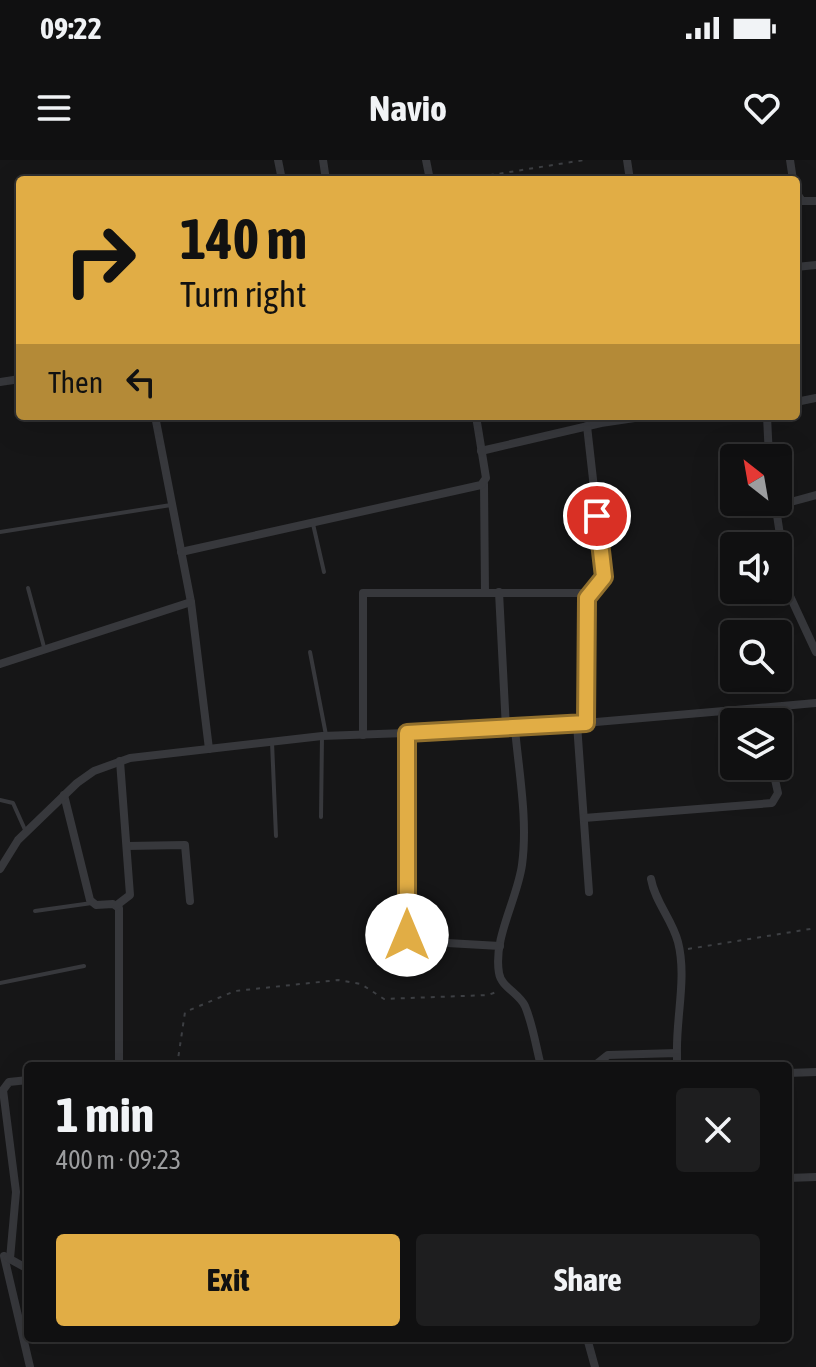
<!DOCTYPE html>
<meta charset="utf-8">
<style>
:root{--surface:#101011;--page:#1e1e1f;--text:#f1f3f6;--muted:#9c9d9f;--line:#303031;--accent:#e1ad45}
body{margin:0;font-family:"Asap Condensed",sans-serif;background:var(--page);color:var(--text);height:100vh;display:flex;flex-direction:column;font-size:30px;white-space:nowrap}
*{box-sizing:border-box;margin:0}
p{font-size:26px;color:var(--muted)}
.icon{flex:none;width:44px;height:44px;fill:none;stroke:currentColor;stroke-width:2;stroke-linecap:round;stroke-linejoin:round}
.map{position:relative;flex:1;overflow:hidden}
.drawer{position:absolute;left:24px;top:902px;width:768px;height:280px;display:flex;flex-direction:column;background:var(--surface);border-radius:8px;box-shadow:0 8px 32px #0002,0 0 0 2px var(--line)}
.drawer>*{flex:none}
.top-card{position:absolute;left:16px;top:16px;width:784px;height:244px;border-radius:8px;box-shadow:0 8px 32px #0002,0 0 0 2px var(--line);background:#e1ad45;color:#111;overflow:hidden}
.needle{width:52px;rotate:329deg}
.buttons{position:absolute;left:720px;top:284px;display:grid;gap:16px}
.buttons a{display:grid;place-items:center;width:72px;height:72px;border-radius:8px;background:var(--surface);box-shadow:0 8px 32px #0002,0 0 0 2px var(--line);font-size:40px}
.pin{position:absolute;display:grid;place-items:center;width:68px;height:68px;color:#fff;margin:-34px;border:4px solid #fff;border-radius:50%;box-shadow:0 2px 8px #0007}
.me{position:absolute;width:88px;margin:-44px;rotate:0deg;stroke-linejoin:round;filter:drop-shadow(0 0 6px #0008)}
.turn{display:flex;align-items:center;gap:28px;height:168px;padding:0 32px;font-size:36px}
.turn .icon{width:104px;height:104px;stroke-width:2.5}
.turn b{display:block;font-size:56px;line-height:68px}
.then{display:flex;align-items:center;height:76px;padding:0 32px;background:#0003;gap:16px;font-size:30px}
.round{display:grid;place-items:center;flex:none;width:84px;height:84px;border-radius:8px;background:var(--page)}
.summary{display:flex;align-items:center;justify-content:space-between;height:136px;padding:0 32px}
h1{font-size:48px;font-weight:700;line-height:60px}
.primary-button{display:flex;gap:16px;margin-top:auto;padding:16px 32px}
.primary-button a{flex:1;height:92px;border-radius:8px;background:var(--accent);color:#111;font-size:32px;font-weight:700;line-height:92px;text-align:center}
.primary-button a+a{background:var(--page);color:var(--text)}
.status{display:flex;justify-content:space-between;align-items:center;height:56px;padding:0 40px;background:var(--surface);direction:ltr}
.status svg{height:22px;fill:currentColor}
header{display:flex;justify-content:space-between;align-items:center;height:104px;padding:0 32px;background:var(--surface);font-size:36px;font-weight:700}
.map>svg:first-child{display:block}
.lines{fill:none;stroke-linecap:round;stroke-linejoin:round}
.path{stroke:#3d3f43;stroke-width:2;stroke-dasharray:4 6;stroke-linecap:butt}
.lane{stroke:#37383c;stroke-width:4}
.street{stroke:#37383c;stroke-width:8}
.route-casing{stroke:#92702d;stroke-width:20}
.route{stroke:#e1ad45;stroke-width:14}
</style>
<div class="status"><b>09:22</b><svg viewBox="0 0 49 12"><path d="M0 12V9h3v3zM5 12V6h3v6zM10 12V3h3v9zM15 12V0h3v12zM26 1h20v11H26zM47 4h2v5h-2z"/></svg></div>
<header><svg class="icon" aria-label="menu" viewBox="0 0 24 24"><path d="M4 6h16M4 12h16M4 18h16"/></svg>Navio<svg class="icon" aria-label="heart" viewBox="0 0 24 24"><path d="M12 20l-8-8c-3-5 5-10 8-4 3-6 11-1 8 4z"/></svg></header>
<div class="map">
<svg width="816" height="1207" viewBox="0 0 816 1207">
<rect width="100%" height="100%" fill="#161617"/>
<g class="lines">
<g class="path">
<path d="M460,20L584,0"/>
<path d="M688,789L816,768"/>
<path d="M177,906L185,852L235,831L338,820L361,824L384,839L488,835L499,831"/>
</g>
<g class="lane">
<path d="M313,364L324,412"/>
<path d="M0,372L171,345"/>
<path d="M28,428L44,487"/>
<path d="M310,492L326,575"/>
<path d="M272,582L276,676"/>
<path d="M0,640L13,643L26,672"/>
<path d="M321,657L322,576"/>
<path d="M35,751L92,743"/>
<path d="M0,823L84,806"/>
</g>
<g class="street">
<path d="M278,0L282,20"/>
<path d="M323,0L326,20"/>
<path d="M426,0L430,20"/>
<path d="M627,0L630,20"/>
<path d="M790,0L793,20"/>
<path d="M796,32L802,41H816"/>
<path d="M796,107L816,105"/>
<path d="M0,222L20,219"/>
<path d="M796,242L816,238"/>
<path d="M155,256L191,442L209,589"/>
<path d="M767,256L769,298"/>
<path d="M481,291L601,263L648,256"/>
<path d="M484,324L485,432"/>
<path d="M775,342L789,434L816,492"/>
<path d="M776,346L816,335"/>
<path d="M181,392L481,325L486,318L476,256"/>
<path d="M499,432L506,569"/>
<path d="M0,504L191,442"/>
<path d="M761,548L764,562"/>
<path d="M586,563L587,438L604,417L587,266"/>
<path d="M577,564L589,732"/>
<path d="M515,569C519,613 528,661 522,705C517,740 493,778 499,813C501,827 519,833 525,846C533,865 536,887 541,906"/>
<path d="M407,573V775L412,781L500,786"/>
<path d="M363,575V433H588"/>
<path d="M64,635L90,740L96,745L113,744L119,748V906"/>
<path d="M584,658L772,643L778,633L772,606"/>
<path d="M127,686L185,685L190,741"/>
<path d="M0,709L18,680L77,623L94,611L130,598L322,576L515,569L816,543"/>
<path d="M651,719C655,742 672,759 678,782C687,817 676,857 677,893"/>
<path d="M117,745L130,735L120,601"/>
<path d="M594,906L608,895L677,893V906"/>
<path d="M788,913L816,912"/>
<path d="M788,1018L816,1017"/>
<path d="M4,1096L30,1207"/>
<path d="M8,1098L28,1109"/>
<path d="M10,1099L16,1032L3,930L9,922L28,920"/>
<path d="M229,1178H312"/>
<path d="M587,1178L595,1207"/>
</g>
</g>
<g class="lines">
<g class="route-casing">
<path id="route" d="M407,775V573L586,563L587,438L604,417L597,356"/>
</g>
<use href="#route" class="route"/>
</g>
</svg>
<div class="buttons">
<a><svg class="needle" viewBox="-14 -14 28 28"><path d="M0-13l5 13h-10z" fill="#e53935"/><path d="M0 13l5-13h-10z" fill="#9c9d9f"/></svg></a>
<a><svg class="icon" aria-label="sound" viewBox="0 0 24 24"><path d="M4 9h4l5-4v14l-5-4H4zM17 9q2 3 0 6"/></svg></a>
<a><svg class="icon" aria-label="search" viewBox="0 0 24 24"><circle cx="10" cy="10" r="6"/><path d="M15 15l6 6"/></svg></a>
<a><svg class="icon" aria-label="layers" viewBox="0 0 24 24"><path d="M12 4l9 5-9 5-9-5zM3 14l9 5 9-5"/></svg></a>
</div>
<div class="pin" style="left:597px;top:356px;background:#d93025"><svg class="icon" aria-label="arrive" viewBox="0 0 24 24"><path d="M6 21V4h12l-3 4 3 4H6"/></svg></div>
<svg class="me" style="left:407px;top:775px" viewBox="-20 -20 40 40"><circle r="19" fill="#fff"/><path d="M0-13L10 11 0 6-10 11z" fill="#e1ad45"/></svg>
<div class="top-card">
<div class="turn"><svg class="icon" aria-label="right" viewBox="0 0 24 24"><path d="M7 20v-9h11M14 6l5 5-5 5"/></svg><div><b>140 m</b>Turn right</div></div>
<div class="then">Then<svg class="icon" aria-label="left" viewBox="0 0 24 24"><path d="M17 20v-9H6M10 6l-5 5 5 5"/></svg></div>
</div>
<section class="drawer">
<div class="summary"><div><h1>1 min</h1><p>400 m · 09:23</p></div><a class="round"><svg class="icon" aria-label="close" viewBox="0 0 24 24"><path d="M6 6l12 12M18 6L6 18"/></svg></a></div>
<div class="primary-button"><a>Exit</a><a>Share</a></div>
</section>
</div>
